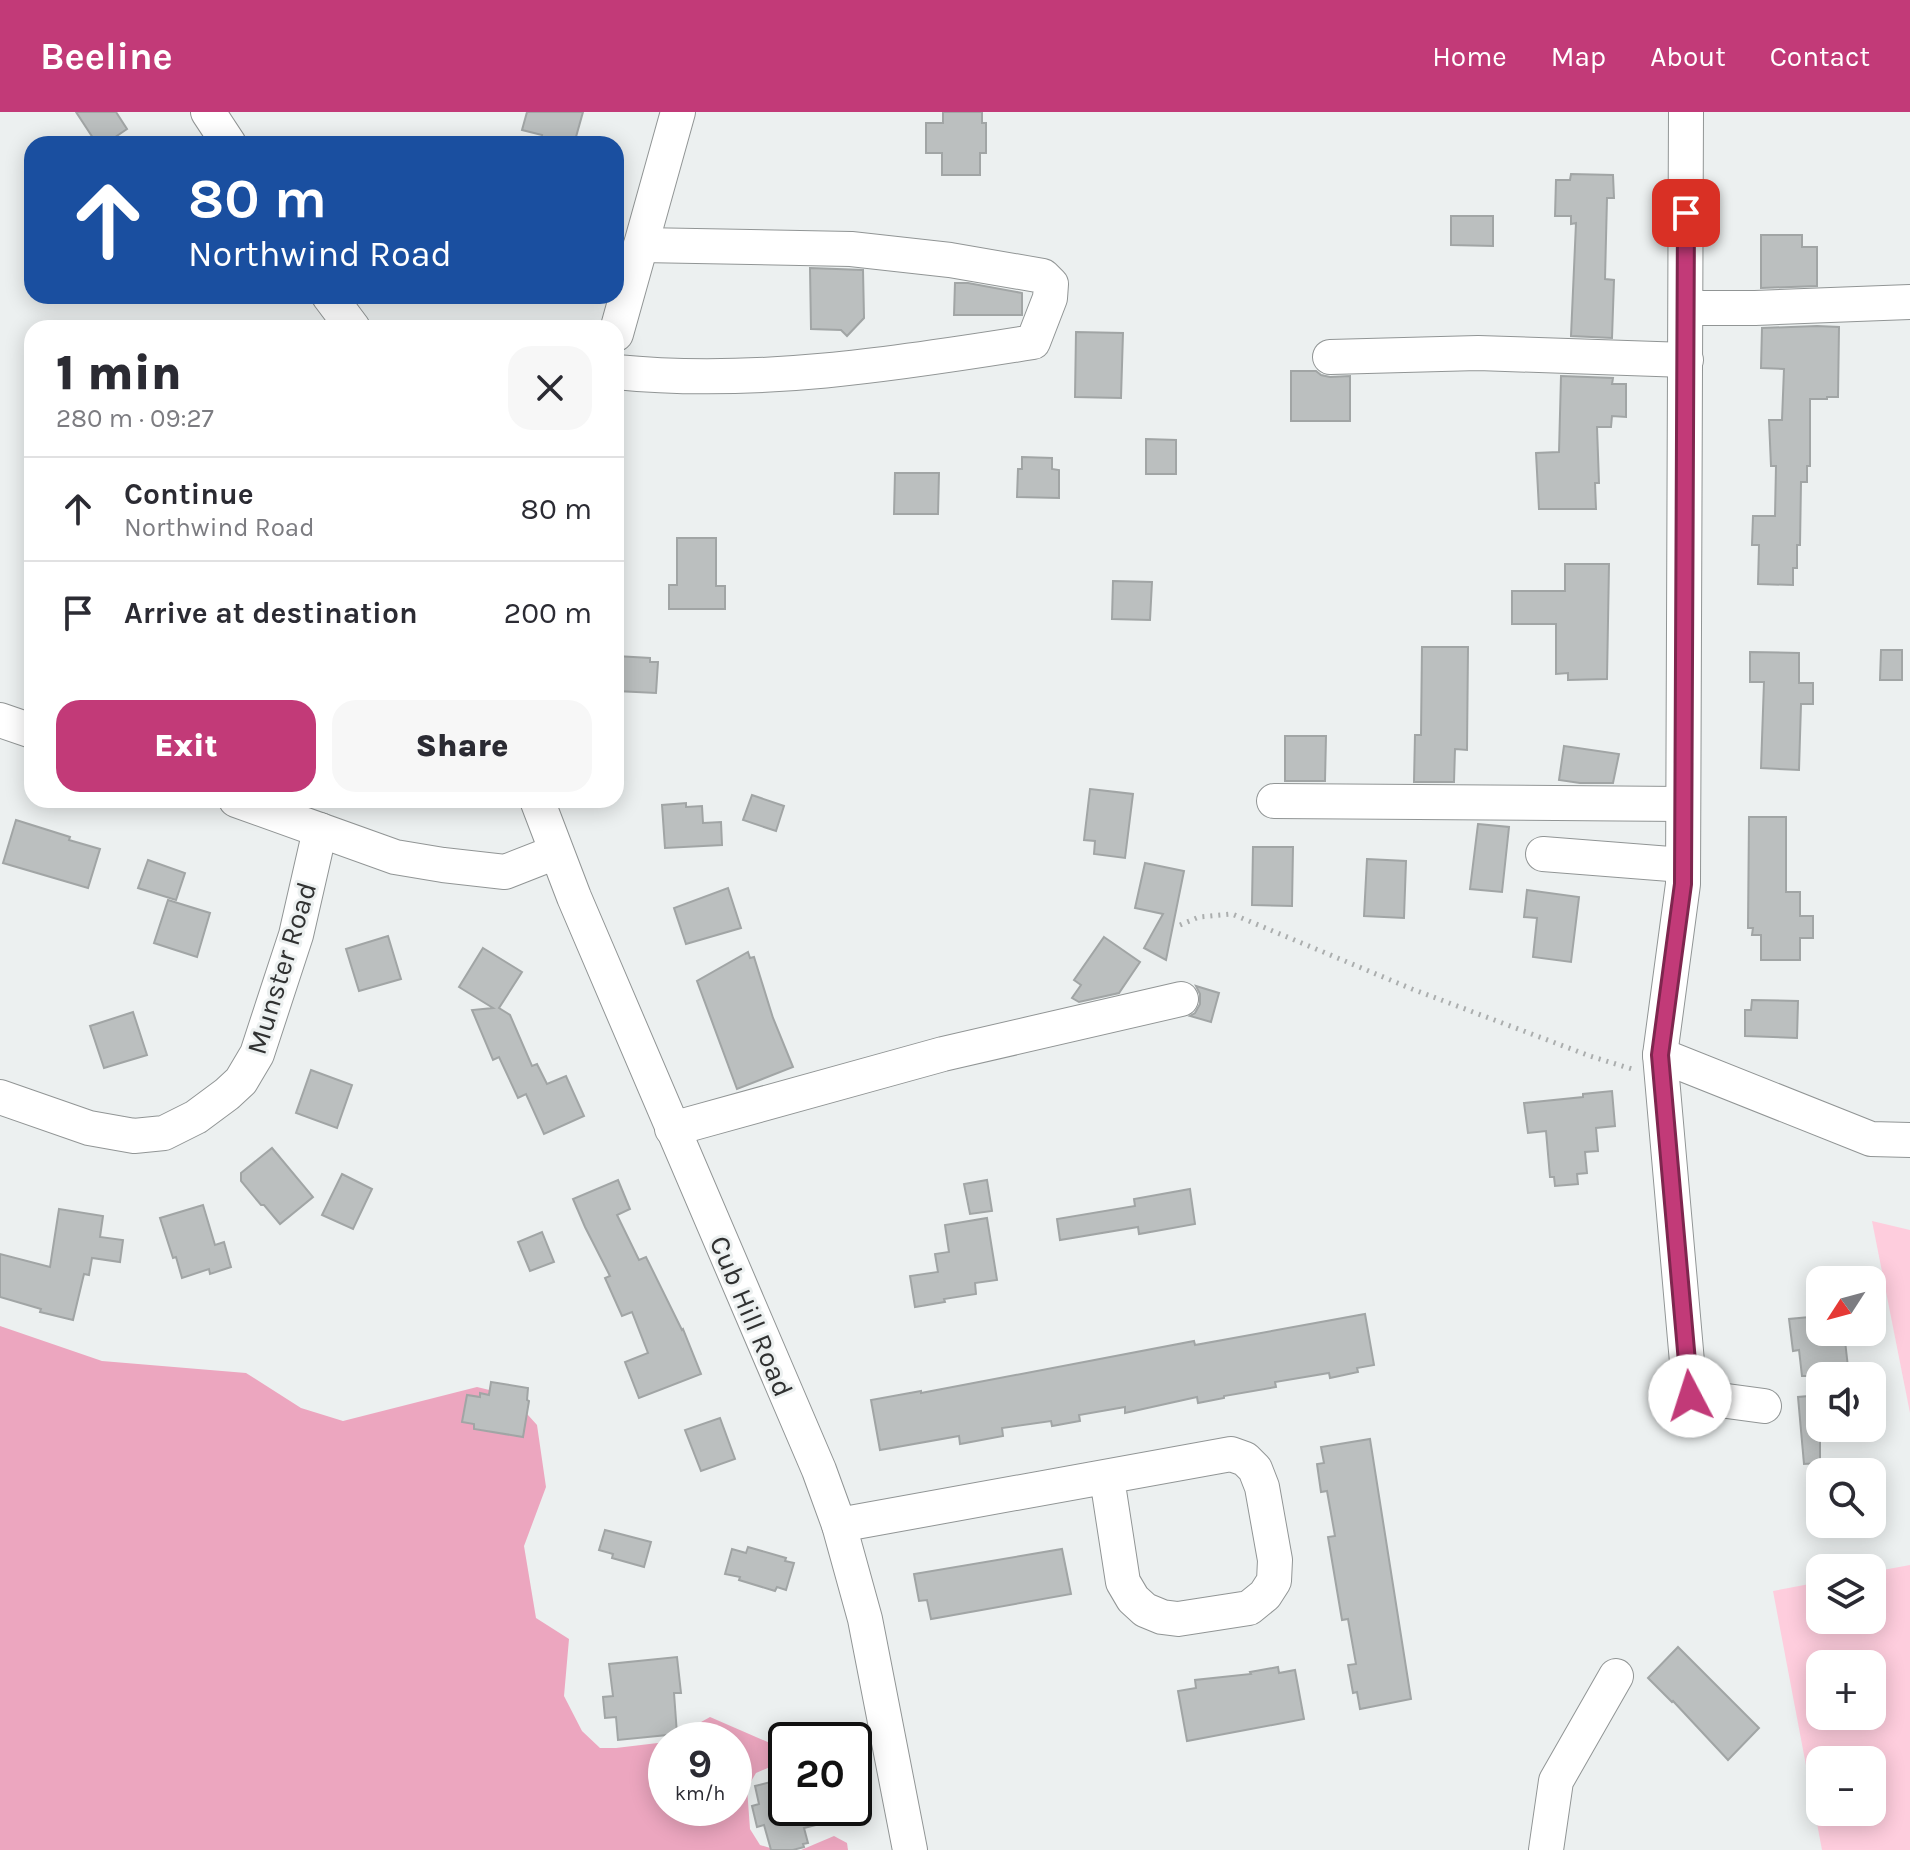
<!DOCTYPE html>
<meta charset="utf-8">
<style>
:root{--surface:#fff;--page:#f7f7f7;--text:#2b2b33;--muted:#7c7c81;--line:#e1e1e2;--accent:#c23a78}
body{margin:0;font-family:Karla,sans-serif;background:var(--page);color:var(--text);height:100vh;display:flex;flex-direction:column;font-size:30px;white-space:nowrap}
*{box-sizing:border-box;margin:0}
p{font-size:26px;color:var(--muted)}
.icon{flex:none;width:44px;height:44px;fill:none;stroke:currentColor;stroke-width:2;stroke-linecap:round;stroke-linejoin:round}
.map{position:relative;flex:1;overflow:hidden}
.panel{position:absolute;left:24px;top:208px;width:600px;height:488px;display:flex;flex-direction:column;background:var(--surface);border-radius:24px;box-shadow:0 4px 20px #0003}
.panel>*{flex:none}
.banner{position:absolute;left:24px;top:24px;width:600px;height:168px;border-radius:24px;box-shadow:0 4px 20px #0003;background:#1a4fa0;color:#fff;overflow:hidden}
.needle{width:52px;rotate:234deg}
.buttons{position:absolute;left:1806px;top:1154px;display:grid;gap:16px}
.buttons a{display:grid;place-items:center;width:80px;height:80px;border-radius:16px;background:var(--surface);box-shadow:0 4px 20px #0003;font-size:40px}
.speed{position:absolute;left:648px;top:1610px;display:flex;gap:16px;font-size:40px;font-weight:700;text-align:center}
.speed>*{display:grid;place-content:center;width:104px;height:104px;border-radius:50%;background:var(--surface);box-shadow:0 4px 20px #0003;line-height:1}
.speed small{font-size:20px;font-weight:400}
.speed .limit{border:4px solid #111;border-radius:12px;background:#fff;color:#111}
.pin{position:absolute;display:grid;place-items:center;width:68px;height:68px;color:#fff;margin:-34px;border-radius:16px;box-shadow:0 4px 12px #0006}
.me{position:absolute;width:88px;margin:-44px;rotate:355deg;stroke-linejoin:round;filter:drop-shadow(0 0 6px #0008)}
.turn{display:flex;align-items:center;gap:28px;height:168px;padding:0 32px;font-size:36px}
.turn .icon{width:104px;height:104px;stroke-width:2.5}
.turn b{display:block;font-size:56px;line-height:68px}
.round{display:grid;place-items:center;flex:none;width:84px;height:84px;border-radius:24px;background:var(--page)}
.overview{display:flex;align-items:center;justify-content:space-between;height:136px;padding:0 32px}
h1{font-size:48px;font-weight:800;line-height:60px}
.button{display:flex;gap:16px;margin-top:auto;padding:16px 32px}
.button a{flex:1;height:92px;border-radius:24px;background:var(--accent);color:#fff;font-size:32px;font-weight:800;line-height:92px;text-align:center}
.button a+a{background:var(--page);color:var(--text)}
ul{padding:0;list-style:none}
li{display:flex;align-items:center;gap:24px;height:104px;padding:0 32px;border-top:2px solid var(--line)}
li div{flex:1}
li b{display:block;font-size:30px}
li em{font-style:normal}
header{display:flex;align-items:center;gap:48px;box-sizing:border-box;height:112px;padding:0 40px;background:var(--accent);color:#fff}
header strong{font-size:38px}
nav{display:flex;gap:44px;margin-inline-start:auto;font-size:28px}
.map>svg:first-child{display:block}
.green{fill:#fecddd;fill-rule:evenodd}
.forest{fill:#eca6bf}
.building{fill:#bbbfbf;stroke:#a1a5a5;stroke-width:2}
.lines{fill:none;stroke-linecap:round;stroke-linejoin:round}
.minor-casing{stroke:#919595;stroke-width:36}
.path{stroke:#abaeae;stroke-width:5;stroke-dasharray:2 6;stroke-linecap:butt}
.minor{stroke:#fff;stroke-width:34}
.route-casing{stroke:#7e264e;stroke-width:20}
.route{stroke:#c23a78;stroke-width:14}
.labels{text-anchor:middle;stroke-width:6;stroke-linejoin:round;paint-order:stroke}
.street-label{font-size:28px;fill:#303131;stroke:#ecf0f0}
</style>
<header>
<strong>Beeline</strong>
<nav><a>Home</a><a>Map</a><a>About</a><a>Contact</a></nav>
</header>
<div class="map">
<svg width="1910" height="1738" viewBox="0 0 1910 1738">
<rect width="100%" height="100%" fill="#ecf0f0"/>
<g class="green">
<path d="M1872,1109L1910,1118V1301Z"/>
<path d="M1910,1453V1738H1822L1773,1479L1820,1470V1508H1872V1460ZM1820,1552H1872V1604H1820ZM1820,1648H1872V1700H1820Z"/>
</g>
<g class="forest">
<path d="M0,1214L102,1249L246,1261L301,1296L343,1309L477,1275L510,1283L537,1313L546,1375L524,1434L536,1506L569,1527L564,1584L582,1619L600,1636H616L666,1630V1696H734V1628H669L710,1605L786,1638V1648L756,1661L747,1676L750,1717L760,1733L777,1738H0Z"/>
<path d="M834,1724L847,1731L848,1738H801Z"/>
</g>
<g class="building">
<path d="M76,0H116L127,17L105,32H97Z"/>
<path d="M527,0H583L574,32H540L542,23L522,18Z"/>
<path d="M943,0H982V11H986V41H980V63H942V41H926V11H943Z"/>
<path d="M1571,62L1613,63L1614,86H1607L1605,167L1614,168L1612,226L1571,224L1576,111L1571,112V104H1555L1556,68H1570Z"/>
<path d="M1451,104H1493V134L1451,133Z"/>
<path d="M1761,123H1802V135H1817V174L1761,176Z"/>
<path d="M810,156L863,158L864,206L847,224L841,218L811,217Z"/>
<path d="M955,171H968L1022,181V203H954Z"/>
<path d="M1817,214L1839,215L1838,285H1827V287H1810V354H1807V370H1801L1800,433H1797V456H1793V473L1758,472L1759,433H1752L1753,404H1775L1776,354H1771L1769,308H1782L1784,257L1761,256L1762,216Z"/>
<path d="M1076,220L1123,221L1121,286L1075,285Z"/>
<path d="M1291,259H1316L1321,263L1330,265L1350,264V309H1291Z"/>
<path d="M1561,264L1613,266L1612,272H1626V305L1612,304L1611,315H1597L1599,371H1595L1596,397H1539L1536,341L1559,340Z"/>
<path d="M1146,327L1176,328V362H1146Z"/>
<path d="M1022,345L1052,346V357L1059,358V386L1017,385L1018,357H1022Z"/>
<path d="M895,361H939L938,402H894Z"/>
<path d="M677,426H716V474H725V497H669V473H677Z"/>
<path d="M1565,452H1609L1607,567L1568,568V561L1556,562V512H1512V479H1565Z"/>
<path d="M1113,469L1152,470L1150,508L1112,507Z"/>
<path d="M1422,535H1468L1467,638L1455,637L1454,670H1414L1415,623H1421Z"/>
<path d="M1881,538H1902V568H1880Z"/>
<path d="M1750,540L1799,541V571H1813V592H1801L1799,658L1761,656L1764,570H1750Z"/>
<path d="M616,544L650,546V550H658L656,581L616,579Z"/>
<path d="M1285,624H1326L1325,669H1285Z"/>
<path d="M1564,634L1619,642L1613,671H1580L1559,668Z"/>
<path d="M1090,677L1133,682L1125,746L1094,742L1095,729L1084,728Z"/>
<path d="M752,683L784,694L776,719L743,708Z"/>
<path d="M686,691V695L702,694L703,711L721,710L722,733L665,736L662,693Z"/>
<path d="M1749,705H1786V780H1800V804H1813V826H1800V848H1761V823H1752L1753,816H1748Z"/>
<path d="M16,708L70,725L69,728L100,737L88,776L3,751Z"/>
<path d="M1478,712L1509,715L1502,780L1470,777Z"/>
<path d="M1253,735H1293L1292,794L1252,793Z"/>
<path d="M1367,747L1406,749L1404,806L1364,804Z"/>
<path d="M148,748L185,761L176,788L138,776Z"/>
<path d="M1145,751L1184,759L1166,848L1144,836L1163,802L1135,796Z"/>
<path d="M728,776L741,816L686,832L674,796Z"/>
<path d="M1527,778L1579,785L1571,850L1533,845L1537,806L1524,805Z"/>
<path d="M168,788L210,801L197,845L154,831Z"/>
<path d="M388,824L401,867L359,879L346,837Z"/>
<path d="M1104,825L1140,850L1119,881L1079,890L1072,886L1081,873L1074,868Z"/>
<path d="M483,836L522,860L499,896L510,903L532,954L537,952L547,972L566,964L584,1004L544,1022L526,982L518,986L499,945L493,948L472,898L493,896L459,875Z"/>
<path d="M748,840L750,846L754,845L773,906L793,955L737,977L697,869Z"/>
<path d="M1196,874L1219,881L1211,910L1190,904L1195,901L1200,892V882Z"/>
<path d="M1752,888L1798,889L1797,926L1745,924V898H1751Z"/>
<path d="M133,900L147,943L104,956L90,914Z"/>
<path d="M311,958L352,973L337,1016L296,1001Z"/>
<path d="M1612,979L1615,1014L1596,1016L1598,1039L1585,1040L1587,1061L1577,1062L1578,1072L1555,1074L1554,1065H1550L1546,1019L1528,1021L1524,991L1583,985V982Z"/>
<path d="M272,1036L313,1085L280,1112L264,1093H261L241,1069V1061Z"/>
<path d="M342,1062L372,1077L353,1117L322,1103Z"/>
<path d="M618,1068L630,1097L617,1103L639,1148L646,1145L682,1218L683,1217L701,1262L639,1286L625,1250L648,1241L632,1200L622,1204L605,1166L610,1164L585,1115L573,1087Z"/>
<path d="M987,1068L992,1099L970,1102L964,1072Z"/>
<path d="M1190,1077L1195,1112L1139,1122L1138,1115L1060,1128L1057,1107L1135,1094L1134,1087Z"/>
<path d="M203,1093L215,1133L224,1130L231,1155L210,1162L209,1157L182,1166L176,1145L173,1146L160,1106Z"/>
<path d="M59,1097L103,1104L100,1125L123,1128L120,1150L92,1146L89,1163L84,1162L73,1208L40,1200L41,1197L0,1185V1142L50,1155Z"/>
<path d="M987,1106L997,1168L975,1171L976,1182L944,1187L945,1190L915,1195L910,1164L938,1160L935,1142L949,1140L945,1113Z"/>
<path d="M542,1120L554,1150L530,1159L518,1130Z"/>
<path d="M1365,1202L1374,1253L1357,1256L1358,1260L1330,1266L1329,1261L1275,1270L1276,1275L1224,1284V1286L1198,1291L1197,1285L1125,1301V1295L1079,1303L1080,1309L1052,1314L1051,1309L1002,1316L1003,1324L960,1332L959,1324L880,1338L871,1288L921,1279V1281L1194,1229L1195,1233Z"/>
<path d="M1820,1204V1220H1844L1849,1264H1802L1799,1238L1793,1239L1789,1207Z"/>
<path d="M491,1270L528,1276L527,1288L529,1289L523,1325L474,1317V1312L462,1310L467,1283L480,1285V1281L489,1283Z"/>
<path d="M1820,1283V1351L1804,1352L1798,1285Z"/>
<path d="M720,1306L735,1347L701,1359L685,1318Z"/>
<path d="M1370,1327L1411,1587L1360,1597L1357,1580L1353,1581L1348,1553L1356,1552L1348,1507L1342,1508L1328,1425L1335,1424L1327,1379L1321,1380L1317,1352L1324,1351L1321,1335Z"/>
<path d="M605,1418L651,1430L644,1455L612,1446L613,1442L599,1438Z"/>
<path d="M748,1435L786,1446L785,1449L794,1451L786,1478L777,1475L775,1479L739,1468L740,1465L725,1462L732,1437L746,1441Z"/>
<path d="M1062,1437L1071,1482L931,1507L927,1488L919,1489L914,1462Z"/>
<path d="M1678,1535L1759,1616L1728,1648L1673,1589L1672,1590L1648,1566Z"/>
<path d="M677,1545L681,1581H674L677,1622L618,1628L616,1605L605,1606L603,1585L613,1584L609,1552Z"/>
<path d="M1278,1555L1279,1561L1295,1558L1304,1607L1187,1629L1178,1579L1196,1576L1195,1568L1251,1562L1250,1560Z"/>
<path d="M786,1666V1696H850L851,1704L804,1716L808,1731L803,1732L804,1735L793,1738H771L764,1713L757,1715L752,1694L759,1692L755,1674Z"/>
</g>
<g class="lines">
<g class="minor-casing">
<g id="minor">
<path d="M208,0L229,32"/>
<path d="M1686,0L1683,772L1660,943L1690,1284L1764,1294"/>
<path d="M329,184L353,216"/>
<path d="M1686,196H1755L1910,190"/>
<path d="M616,222L678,0"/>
<path d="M1330,245L1478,241L1686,248"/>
<path d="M616,260C755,274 896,252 1033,230L1050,186L1051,172L1043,164L950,148L851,137L641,133"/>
<path d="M0,608L32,619"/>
<path d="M236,688L395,745L443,753L505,760L556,740"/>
<path d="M537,688L574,785L819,1358L839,1413L865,1507L910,1738"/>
<path d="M1274,689L1683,692"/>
<path d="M1543,742L1683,753"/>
<path d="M1660,943L1871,1027L1910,1028"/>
<path d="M0,985L89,1016L134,1024L164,1021L196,1005L227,982L241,969L257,942L296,823L320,718"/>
<path d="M672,1017L943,942L1181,887"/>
<path d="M839,1413L1231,1342L1245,1347L1255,1357L1262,1375L1275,1448L1274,1469L1265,1483L1249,1496L1178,1507L1162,1505L1145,1498L1133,1487L1123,1470L1107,1366"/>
<path d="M1546,1738L1556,1669L1616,1564"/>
</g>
</g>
<path class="path" d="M1180,813L1199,805L1232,802L1412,877L1590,944L1632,957"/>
<use href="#minor" class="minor"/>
</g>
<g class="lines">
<g class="route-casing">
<path id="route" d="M1686,101L1683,772L1660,943L1690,1284"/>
</g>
<use href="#route" class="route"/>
</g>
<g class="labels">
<g class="street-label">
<text transform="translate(281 856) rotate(-73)" y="10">Munster Road</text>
<text transform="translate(752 1204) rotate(67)" y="10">Cub Hill Road</text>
</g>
</g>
</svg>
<div class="buttons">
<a><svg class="needle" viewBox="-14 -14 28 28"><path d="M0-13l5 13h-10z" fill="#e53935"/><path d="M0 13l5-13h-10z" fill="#7c7c81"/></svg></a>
<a><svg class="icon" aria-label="sound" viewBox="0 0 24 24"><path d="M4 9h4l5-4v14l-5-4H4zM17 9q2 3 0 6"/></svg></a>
<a><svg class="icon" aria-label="search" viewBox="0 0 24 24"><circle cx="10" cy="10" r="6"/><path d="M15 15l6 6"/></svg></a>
<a><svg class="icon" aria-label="layers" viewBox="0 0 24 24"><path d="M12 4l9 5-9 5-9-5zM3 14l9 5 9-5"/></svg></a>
<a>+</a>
<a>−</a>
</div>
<div class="speed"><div>9<small>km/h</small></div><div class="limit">20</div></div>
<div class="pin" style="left:1686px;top:101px;background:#d93025"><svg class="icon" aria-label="arrive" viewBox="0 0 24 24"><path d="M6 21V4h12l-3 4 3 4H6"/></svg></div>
<svg class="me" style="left:1690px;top:1284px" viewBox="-20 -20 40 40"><circle r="19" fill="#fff"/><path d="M0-13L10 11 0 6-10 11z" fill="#c23a78"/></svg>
<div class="banner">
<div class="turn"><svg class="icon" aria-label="ahead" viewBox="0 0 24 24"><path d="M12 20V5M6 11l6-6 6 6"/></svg><div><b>80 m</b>Northwind Road</div></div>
</div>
<section class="panel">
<div class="overview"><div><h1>1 min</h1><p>280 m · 09:27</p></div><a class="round"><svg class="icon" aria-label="close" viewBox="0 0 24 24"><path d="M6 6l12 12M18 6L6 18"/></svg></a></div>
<ul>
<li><svg class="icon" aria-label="ahead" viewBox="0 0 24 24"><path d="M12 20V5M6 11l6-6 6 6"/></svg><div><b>Continue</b><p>Northwind Road</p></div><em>80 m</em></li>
<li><svg class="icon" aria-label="arrive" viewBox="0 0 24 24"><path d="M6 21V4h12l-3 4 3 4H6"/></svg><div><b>Arrive at destination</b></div><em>200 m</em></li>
</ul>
<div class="button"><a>Exit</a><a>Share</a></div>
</section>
</div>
